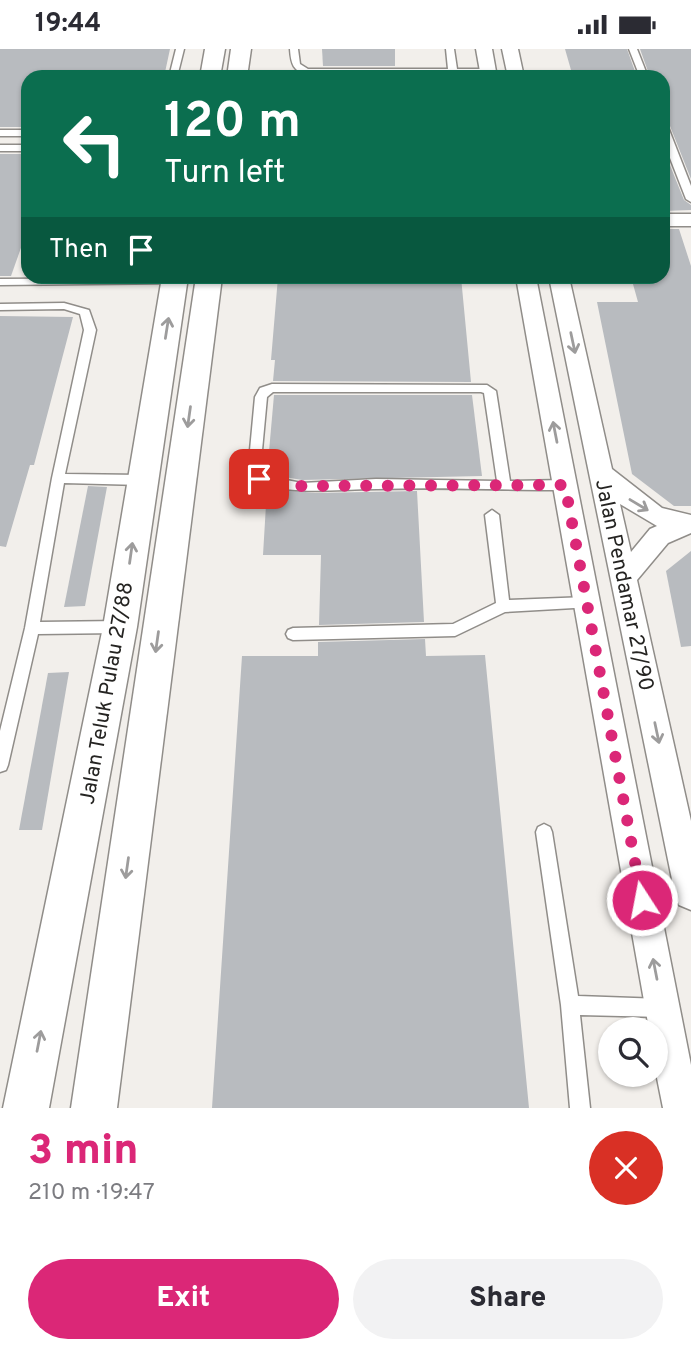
<!DOCTYPE html>
<meta charset="utf-8">
<style>
:root{--surface:#fff;--page:#f2f2f3;--text:#2b2b33;--muted:#7c7c81;--accent:#db2777}
body{margin:0;font-family:Overpass,sans-serif;background:var(--page);color:var(--text);height:100vh;display:flex;flex-direction:column;font-size:26px;white-space:nowrap}
*{box-sizing:border-box;margin:0}
p{font-size:23px;color:var(--muted)}
.icon{flex:none;width:38px;height:38px;fill:none;stroke:currentColor;stroke-width:2;stroke-linecap:round;stroke-linejoin:round}
.map{position:relative;height:1059px;overflow:hidden}
.details{display:flex;flex-direction:column;background:var(--surface);flex:1}
.details>*{flex:none}
.hud{position:absolute;left:21px;top:21px;width:649px;height:214px;border-radius:21px;box-shadow:0 2px 5px #0004;background:#0b6e4f;color:#fff;overflow:hidden}
.buttons{position:absolute;left:598px;top:968px;display:grid;gap:14px}
.buttons a{display:grid;place-items:center;width:70px;height:70px;border-radius:50%;background:var(--surface);box-shadow:0 2px 5px #0004;font-size:35px}
.pin{position:absolute;display:grid;place-items:center;width:60px;height:60px;color:#fff;margin:-30px;border-radius:14px;box-shadow:0 4px 10px #0006}
.me{position:absolute;width:77px;margin:-38px;rotate:349deg;stroke-linejoin:round;filter:drop-shadow(0 0 5px #0008)}
.turn{display:flex;align-items:center;gap:24px;height:147px;padding:0 28px;font-size:32px}
.turn .icon{width:91px;height:91px;stroke-width:2.5}
.turn b{display:block;font-size:49px;line-height:60px}
.then{display:flex;align-items:center;height:66px;padding:0 28px;background:#0003;gap:14px;font-size:26px}
.round{display:grid;place-items:center;flex:none;width:74px;height:74px;border-radius:37px;background:var(--page)}
.head{display:flex;align-items:center;justify-content:space-between;height:119px;padding:0 28px}
h1{font-size:42px;font-weight:800;line-height:52px;color:var(--accent)}
.button{display:flex;gap:14px;margin-top:auto;padding:14px 28px}
.button a{flex:1;height:80px;border-radius:42px;background:var(--accent);color:#fff;font-size:28px;font-weight:800;line-height:80px;text-align:center}
.button a+a{background:var(--page);color:var(--text)}
.status{display:flex;justify-content:space-between;align-items:center;height:49px;padding:0 35px;background:var(--surface);direction:ltr}
.status svg{height:19px;fill:currentColor}
.map>svg:first-child{display:block}
.building{fill:#b8bbbf}
.lines{fill:none;stroke-linecap:round;stroke-linejoin:round}
.service-casing{stroke:#908d89;stroke-width:3}
.minor-casing{stroke:#908d89;stroke-width:3}
.tertiary-casing{stroke:#908d89;stroke-width:3}
.service{fill:#fff;fill-rule:evenodd}
.minor{fill:#fff;fill-rule:evenodd}
.tertiary{fill:#fff;fill-rule:evenodd}
.oneway{stroke:#9d9c9c}
.route{stroke:#db2777;stroke-width:12;stroke-dasharray:0 21.6}
.labels{text-anchor:middle;stroke-width:5;stroke-linejoin:round;paint-order:stroke}
.street-label{font-size:21px;fill:#252422;stroke:#fff}
</style>
<div class="status"><b>19:44</b><svg viewBox="0 0 49 12"><path d="M0 12V9h3v3zM5 12V6h3v6zM10 12V3h3v9zM15 12V0h3v12zM26 1h20v11H26zM47 4h2v5h-2z"/></svg></div>
<div class="map">
<svg width="691" height="1059" viewBox="0 0 691 1059">
<rect width="100%" height="100%" fill="#f2efeb"/>
<g class="building">
<path d="M0,0H170L164,28H28V78H0Z"/>
<path d="M322,0H395V17H323Z"/>
<path d="M565,0H627L637,28H573Z"/>
<path d="M640,0H691V130L670,77L663,73V28H650Z"/>
<path d="M663,99L684,151L691,156V161L663,162Z"/>
<path d="M0,105H28V179L11,227H0Z"/>
<path d="M663,180H679L691,217V457H674L632,425L597,253H638L631,228H663Z"/>
<path d="M278,228H461L471,333L273,332L275,311H271Z"/>
<path d="M0,267L73,268L34,416H30L6,498L0,497Z"/>
<path d="M472,346L482,427L302,431L267,425L274,346Z"/>
<path d="M88,437L107,438L85,557L64,558Z"/>
<path d="M267,439L315,444L417,442L424,573L319,576L321,506H263Z"/>
<path d="M691,502V597L681,598L666,522Z"/>
<path d="M425,590L426,607L485,606L529,1059H212L242,607H318V593Z"/>
<path d="M69,623L42,781H19L48,624Z"/>
</g>
<g class="lines">
<g class="service-casing">
<g id="service">
<path d="M176,0H184L177,28H169Z"/>
<path d="M290,0H298L300,15L308,20H448L446,0H454L457,20H488L492,23L488,26H308C293,22 291,15 290,0Z"/>
<path d="M629,0H637L648,28H640Z"/>
<path d="M663,75L668,78L691,137V153L686,150L663,91Z"/>
<rect x="0" y="81" width="28" height="6"/>
<rect x="0" y="96" width="28" height="6"/>
<path d="M175,229L180,232L179,234L0,236V230Z"/>
<path d="M64,254L89,261L96,281L65,425L141,426L147,431L141,436L64,434L40,573L120,572L125,574L127,578L125,582L120,584L38,585L8,716L6,721L0,723V682L25,579L52,429L84,281L80,265L64,260L0,261V255Z"/>
<path d="M272,335L487,336L496,342L510,432L565,431L571,436L565,441C502,441 440,438 377,440C334,440 296,447 254,433L249,412L255,348L260,339ZM273,343H481L484,344L497,432L376,430L302,434L265,427L261,412L267,348Z"/>
<path d="M492,461L499,466L509,551L587,548L592,550L594,554L592,558L505,563L455,587L293,591L288,589L286,585L288,581L293,579L453,575L496,554L485,466Z"/>
<path d="M544,775L550,778L552,783L578,947L662,950L669,952L671,959L669,966L662,968L580,966L590,1059H570L561,956L536,783L538,778Z"/>
</g>
</g>
<g class="minor-casing">
<g id="minor">
<path d="M476,0H492L497,28H481Z"/>
<path d="M502,0H518L524,28H508Z"/>
<rect x="663" y="165" width="28" height="12"/>
<path d="M516,228H536L691,1016V1059H663L656,1024V980H649Z"/>
<path d="M549,228H569L612,420L662,459L691,466V484L668,494L637,531L691,772V861L679,856L675,845ZM620,455L657,477L650,480L631,503Z"/>
</g>
</g>
<g class="tertiary-casing">
<g id="tertiary">
<path d="M205,0H225L220,28H200Z"/>
<path d="M231,0H251L247,28H227Z"/>
<path d="M162,228H188L137,578L49,1059H3L103,578Z"/>
<path d="M196,228H222L117,1059H71Z"/>
</g>
</g>
<use href="#service" class="service"/>
<use href="#minor" class="minor"/>
<use href="#tertiary" class="tertiary"/>
</g>
<defs><path id="oneway-shaft" d="M-6 0H5M1.5-3L5.5 0L1.5 3" fill="none" stroke-width="1.6" stroke-linecap="round" stroke-linejoin="round" transform="scale(1.75)"/></defs>
<g class="oneway">
<use href="#oneway-shaft" transform="translate(167 279) rotate(-81)"/>
<use href="#oneway-shaft" transform="translate(573 294) rotate(78)"/>
<use href="#oneway-shaft" transform="translate(189 368) rotate(98)"/>
<use href="#oneway-shaft" transform="translate(555 383) rotate(-101)"/>
<use href="#oneway-shaft" transform="translate(639 456) rotate(31)"/>
<use href="#oneway-shaft" transform="translate(131 504) rotate(-82)"/>
<use href="#oneway-shaft" transform="translate(157 593) rotate(98)"/>
<use href="#oneway-shaft" transform="translate(657 684) rotate(78)"/>
<use href="#oneway-shaft" transform="translate(127 819) rotate(98)"/>
<use href="#oneway-shaft" transform="translate(655 920) rotate(-101)"/>
<use href="#oneway-shaft" transform="translate(39 992) rotate(-79)"/>
</g>
<g class="lines">
<path class="route" d="M259,430L289,437L565,436L642,851"/>
</g>
<g class="labels">
<g class="street-label">
<text transform="translate(625 536) rotate(78)" y="7">Jalan Pendamar 27/90</text>
<text transform="translate(106 644) rotate(-80)" y="7">Jalan Teluk Pulau 27/88</text>
</g>
</g>
</svg>
<div class="buttons">
<a><svg class="icon" aria-label="search" viewBox="0 0 24 24"><circle cx="10" cy="10" r="6"/><path d="M15 15l6 6"/></svg></a>
</div>
<div class="pin" style="left:259px;top:430px;background:#d93025"><svg class="icon" aria-label="arrive" viewBox="0 0 24 24"><path d="M6 21V4h12l-3 4 3 4H6"/></svg></div>
<svg class="me" style="left:642px;top:851px" viewBox="-20 -20 40 40"><circle r="17" fill="#db2777" stroke="#fff" stroke-width="3"/><path d="M0-11L8 9 0 5-8 9z" fill="#fff"/></svg>
<div class="hud">
<div class="turn"><svg class="icon" aria-label="left" viewBox="0 0 24 24"><path d="M17 20v-9H6M10 6l-5 5 5 5"/></svg><div><b>120 m</b>Turn left</div></div>
<div class="then">Then<svg class="icon" aria-label="arrive" viewBox="0 0 24 24"><path d="M6 21V4h12l-3 4 3 4H6"/></svg></div>
</div>
</div>
<section class="details">
<div class="head"><div><h1>3 min</h1><p>210 m · 19:47</p></div><a class="round" style="background:#d93025;color:#fff"><svg class="icon" aria-label="close" viewBox="0 0 24 24"><path d="M6 6l12 12M18 6L6 18"/></svg></a></div>
<div class="button"><a>Exit</a><a>Share</a></div>
</section>
